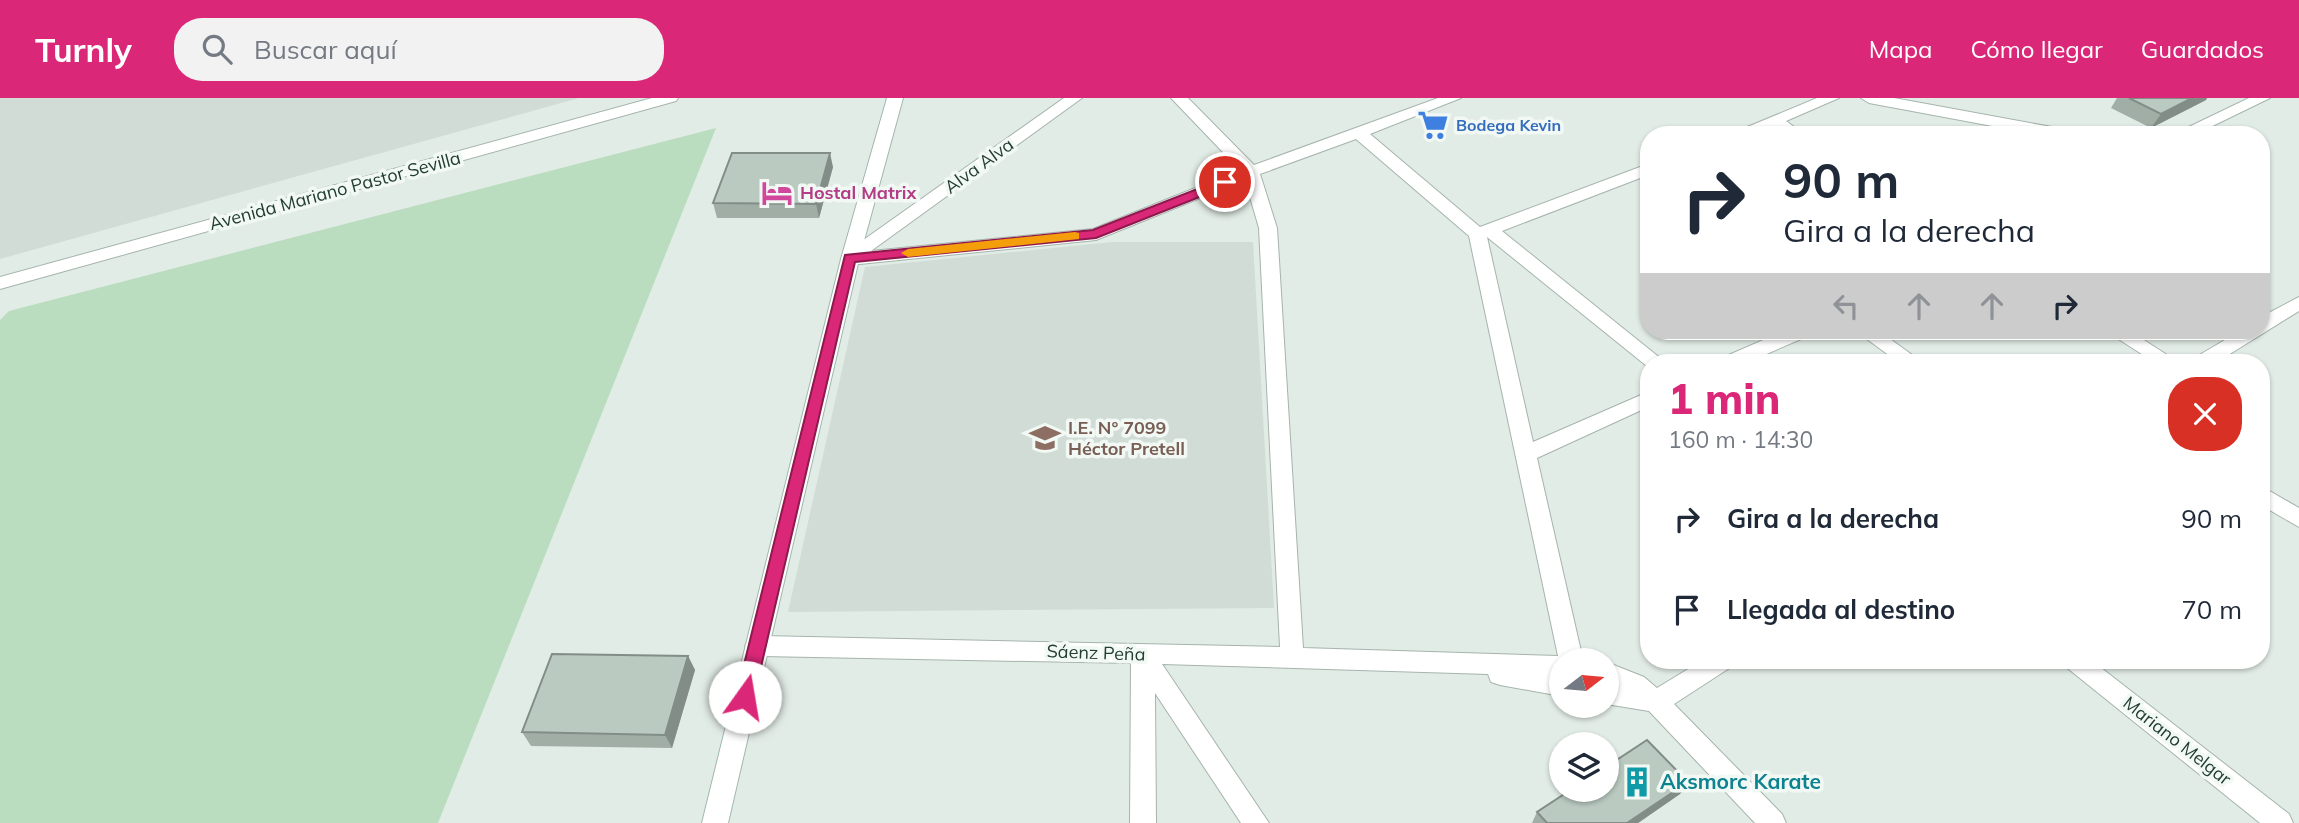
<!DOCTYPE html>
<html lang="es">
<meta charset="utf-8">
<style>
:root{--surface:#fff;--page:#f2f2f3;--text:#1f2937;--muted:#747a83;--accent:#db2777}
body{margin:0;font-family:Mulish,sans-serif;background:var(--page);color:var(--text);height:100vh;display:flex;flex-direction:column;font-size:26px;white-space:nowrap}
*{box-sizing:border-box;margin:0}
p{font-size:23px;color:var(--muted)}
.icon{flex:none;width:38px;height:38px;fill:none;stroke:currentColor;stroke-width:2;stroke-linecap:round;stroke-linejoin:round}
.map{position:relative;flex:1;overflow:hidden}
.details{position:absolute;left:1640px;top:256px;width:630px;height:315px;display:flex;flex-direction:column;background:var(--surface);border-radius:28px;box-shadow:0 2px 5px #0004}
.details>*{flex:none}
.banner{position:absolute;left:1640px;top:28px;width:630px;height:214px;border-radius:28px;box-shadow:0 2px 5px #0004;background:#fff;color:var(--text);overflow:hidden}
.needle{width:46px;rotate:74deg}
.controls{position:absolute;left:1549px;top:550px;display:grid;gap:14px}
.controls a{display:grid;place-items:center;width:70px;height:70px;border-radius:50%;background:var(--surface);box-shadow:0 2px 5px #0004;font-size:35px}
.pin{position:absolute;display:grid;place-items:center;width:60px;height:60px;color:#fff;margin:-30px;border:4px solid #fff;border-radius:50%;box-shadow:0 2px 7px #0007}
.me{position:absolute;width:77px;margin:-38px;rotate:13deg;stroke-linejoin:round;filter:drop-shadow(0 0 5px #0008)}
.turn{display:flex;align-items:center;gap:24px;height:147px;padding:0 28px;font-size:32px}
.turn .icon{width:91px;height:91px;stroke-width:2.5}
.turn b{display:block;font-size:49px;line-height:60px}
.lanes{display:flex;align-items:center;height:66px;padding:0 28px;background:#0003;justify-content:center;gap:35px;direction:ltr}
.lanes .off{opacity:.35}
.round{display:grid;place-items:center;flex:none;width:74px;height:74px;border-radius:28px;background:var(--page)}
.summary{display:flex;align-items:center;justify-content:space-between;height:119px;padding:0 28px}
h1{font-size:42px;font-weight:800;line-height:52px;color:var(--accent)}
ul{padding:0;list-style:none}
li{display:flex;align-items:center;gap:21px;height:91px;padding:0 28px}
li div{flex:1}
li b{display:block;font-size:26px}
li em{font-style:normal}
header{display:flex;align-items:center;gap:42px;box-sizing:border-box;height:98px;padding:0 35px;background:var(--accent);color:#fff}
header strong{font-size:33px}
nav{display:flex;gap:38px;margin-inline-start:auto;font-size:24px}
.search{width:490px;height:63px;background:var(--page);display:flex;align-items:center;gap:18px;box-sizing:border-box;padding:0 24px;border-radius:28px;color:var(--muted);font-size:26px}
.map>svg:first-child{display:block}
.built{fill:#d0dcd5}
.green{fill:#bbddbf}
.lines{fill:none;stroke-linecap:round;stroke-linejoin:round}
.street-casing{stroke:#a5b4ac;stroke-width:2}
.secondary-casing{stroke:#a0b8ac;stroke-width:2}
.street{fill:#fff;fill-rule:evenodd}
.secondary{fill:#fff;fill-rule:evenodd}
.wall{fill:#a0aea6}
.shaded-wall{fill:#828d87}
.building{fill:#bacac1;stroke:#828d87;stroke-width:2}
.route{fill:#db2777;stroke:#8e194d;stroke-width:2}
.slow{fill:#f59e0b}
.labels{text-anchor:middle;stroke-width:7;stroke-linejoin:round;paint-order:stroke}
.far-shop-label{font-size:16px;font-weight:bold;fill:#366cbe;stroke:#f2f9f4;text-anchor:start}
.street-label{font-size:18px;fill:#223d32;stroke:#f2f9f4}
.hotel-label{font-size:18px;font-weight:bold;fill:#b23c85;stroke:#f2f9f4;text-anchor:start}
.education-label{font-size:18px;font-weight:bold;fill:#785e54;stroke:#f2f9f4;text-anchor:start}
.near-culture-label{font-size:21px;font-weight:bold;fill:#0d838f;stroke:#f2f9f4;text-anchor:start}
</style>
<header>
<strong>Turnly</strong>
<div class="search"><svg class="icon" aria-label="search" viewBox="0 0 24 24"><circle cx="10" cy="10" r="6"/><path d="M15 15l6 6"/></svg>Buscar aquí</div>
<nav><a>Mapa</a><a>Cómo llegar</a><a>Guardados</a></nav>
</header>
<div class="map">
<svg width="2299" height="725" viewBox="0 0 2299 725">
<rect width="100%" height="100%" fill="#e2ece6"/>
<g class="built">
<path d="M0,0H579L0,161Z"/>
<path d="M1112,144H1253L1274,510L788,514L865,169Z"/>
</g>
<path class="green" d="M716,30L438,725H0V222L9,213Z"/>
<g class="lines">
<g class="street-casing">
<g id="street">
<path d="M652,0H678L676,3L0,191V179Z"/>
<path d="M1064,0H1082L871,153L1093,131L1240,72L1171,0H1188L1254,67L1438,0H1461L1370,36L1480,129L1648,66V77L1502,133L1665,264H1648V269L1487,139L1533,344L1648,294V309L1537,360L1583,562H1561V598L1500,587L1491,584L1488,576L1162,566L1269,725H1241L1155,595L1156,725H1130L1131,565L757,558L749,555L745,548L749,541L757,538L1280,549L1259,130L1245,82L1096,142L850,167L841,161L845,155ZM1356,41L1469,138L1558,558L1303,550L1277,130L1260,76Z"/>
<path d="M1817,0H1839L1786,23L1805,37H1785L1772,28L1751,37H1728Z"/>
<path d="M1861,0H1894L2068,32L2076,37H2041L1869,5Z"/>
<path d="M2249,0H2270L2194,37H2172Z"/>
<path d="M2299,199V213L2217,264H2193L2196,259L2240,233H2261V219Z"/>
<path d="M1784,233H1811L1808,238L1748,264H1721L1724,259Z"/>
<path d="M1856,233H1879L1922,264H1898Z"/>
<path d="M2106,233H2130L2178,264H2154Z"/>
<path d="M2261,388L2299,410V429L2261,407Z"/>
<path d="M1703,562H1735L1731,569L1674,606L1782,716L1786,725H1755L1649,613L1606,606V564L1644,579L1657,590Z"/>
<path d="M2062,562H2091L2289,716L2293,725H2260L2066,569Z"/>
</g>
</g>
<g class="secondary-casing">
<path id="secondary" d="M887,0H903L859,161L728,725H702L841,161Z"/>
</g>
<use href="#street" class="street"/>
<use href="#secondary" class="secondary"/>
</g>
<g class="wall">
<path d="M2117,0H2207L2206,2L2151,30L2111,10Z"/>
<path d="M833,69L819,120H717L713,105Z"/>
<path d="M688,558L695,572L672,650L531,648L522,634Z"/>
<path d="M1688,684L1680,696L1638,725H1532L1537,714Z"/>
</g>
<g class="shaded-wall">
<path d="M2192,0H2207L2206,2L2151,30L2161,16Z"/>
<path d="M830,55L833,69L819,120L816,106Z"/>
<path d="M688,558L695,572L672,650L665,637Z"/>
<path d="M1688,684L1680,696L1638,725H1627Z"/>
</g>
<g class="building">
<path d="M2129,0H2192L2161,16Z"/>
<path d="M732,55H830L816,106L713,105Z"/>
<path d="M552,556L688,558L665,637L522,634Z"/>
<path d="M1647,642L1688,684L1627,725H1547L1537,714L1572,691H1606V669Z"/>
</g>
<path class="route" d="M1225,80L1232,84L1230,87L1096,140L855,164L754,599L752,604H738L736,599L845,157L1093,132Z"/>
<path class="slow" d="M1075,134L1079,135V141L908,159L901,155L908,151Z"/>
<defs>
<g id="supermarket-bare" transform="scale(2.415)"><path d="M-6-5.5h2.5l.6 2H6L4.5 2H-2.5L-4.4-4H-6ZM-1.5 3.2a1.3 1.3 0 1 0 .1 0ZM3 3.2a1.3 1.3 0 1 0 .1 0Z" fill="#3f7fe0" stroke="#f2f9f4" stroke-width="2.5" paint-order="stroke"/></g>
<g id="hotel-bare" transform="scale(2.415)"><path d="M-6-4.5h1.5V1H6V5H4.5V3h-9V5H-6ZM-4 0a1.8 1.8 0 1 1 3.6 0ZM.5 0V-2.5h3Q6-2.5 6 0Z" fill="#d1479c" stroke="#f2f9f4" stroke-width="2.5" paint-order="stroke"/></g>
<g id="school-bare" transform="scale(2.415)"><path d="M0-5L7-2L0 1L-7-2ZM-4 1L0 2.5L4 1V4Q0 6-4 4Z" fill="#8d6e63" stroke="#f2f9f4" stroke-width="2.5" paint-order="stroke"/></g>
<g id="building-bare" transform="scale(2.415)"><path d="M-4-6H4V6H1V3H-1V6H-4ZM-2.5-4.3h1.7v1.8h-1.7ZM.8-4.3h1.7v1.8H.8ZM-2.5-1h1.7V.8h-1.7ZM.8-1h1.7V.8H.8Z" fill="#0f9aa8" stroke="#f2f9f4" stroke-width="2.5" paint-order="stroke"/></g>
</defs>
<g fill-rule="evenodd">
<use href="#supermarket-bare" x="1433" y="27"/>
<use href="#hotel-bare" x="777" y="95"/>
<use href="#school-bare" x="1045" y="340"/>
<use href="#building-bare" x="1637" y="684"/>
</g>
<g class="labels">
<g class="far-shop-label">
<text x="1456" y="33">Bodega Kevin</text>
</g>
<g class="street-label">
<text transform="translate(979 68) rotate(-36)" y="6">Alva Alva</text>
<text transform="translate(335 93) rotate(-15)" y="6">Avenida Mariano Pastor Sevilla</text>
<text transform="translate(1096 555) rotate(2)" y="6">Sáenz Peña</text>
<text transform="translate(2177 643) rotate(38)" y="6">Mariano Melgar</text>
</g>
<g class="hotel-label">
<text x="800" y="101">Hostal Matrix</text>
</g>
<g class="education-label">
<text x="1068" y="336">I.E. N° 7099<tspan x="1068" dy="21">Héctor Pretell</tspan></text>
</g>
<g class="near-culture-label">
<text x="1660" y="691">Aksmorc Karate</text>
</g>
</g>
</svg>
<div class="controls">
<a><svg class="needle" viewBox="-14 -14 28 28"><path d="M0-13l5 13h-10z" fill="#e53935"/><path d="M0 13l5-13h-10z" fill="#747a83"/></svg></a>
<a><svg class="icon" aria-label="layers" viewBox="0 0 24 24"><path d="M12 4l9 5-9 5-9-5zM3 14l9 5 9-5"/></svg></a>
</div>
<div class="pin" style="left:1225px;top:84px;background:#d93025"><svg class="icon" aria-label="arrive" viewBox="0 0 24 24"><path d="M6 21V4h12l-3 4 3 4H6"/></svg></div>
<svg class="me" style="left:745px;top:599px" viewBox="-20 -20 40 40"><circle r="19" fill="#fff"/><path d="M0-13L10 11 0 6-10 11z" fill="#db2777"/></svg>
<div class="banner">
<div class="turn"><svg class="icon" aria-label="right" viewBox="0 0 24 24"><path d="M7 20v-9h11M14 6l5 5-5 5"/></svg><div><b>90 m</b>Gira a la derecha</div></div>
<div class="lanes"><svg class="icon off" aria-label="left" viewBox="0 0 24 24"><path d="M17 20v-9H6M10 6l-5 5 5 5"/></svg><svg class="icon off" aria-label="ahead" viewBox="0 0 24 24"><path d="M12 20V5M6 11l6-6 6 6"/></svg><svg class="icon off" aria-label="ahead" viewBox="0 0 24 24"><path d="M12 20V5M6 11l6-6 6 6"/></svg><svg class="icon" aria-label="right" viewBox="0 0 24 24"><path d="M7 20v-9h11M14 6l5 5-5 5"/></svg></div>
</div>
<section class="details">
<div class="summary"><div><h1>1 min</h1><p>160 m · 14:30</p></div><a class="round" style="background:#d93025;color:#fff"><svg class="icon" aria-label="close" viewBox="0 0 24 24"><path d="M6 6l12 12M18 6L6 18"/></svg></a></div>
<ul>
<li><svg class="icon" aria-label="right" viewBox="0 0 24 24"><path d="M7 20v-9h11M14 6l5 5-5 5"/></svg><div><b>Gira a la derecha</b></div><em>90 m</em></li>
<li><svg class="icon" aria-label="arrive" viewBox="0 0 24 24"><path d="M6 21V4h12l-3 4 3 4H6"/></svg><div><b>Llegada al destino</b></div><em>70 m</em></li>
</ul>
</section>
</div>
